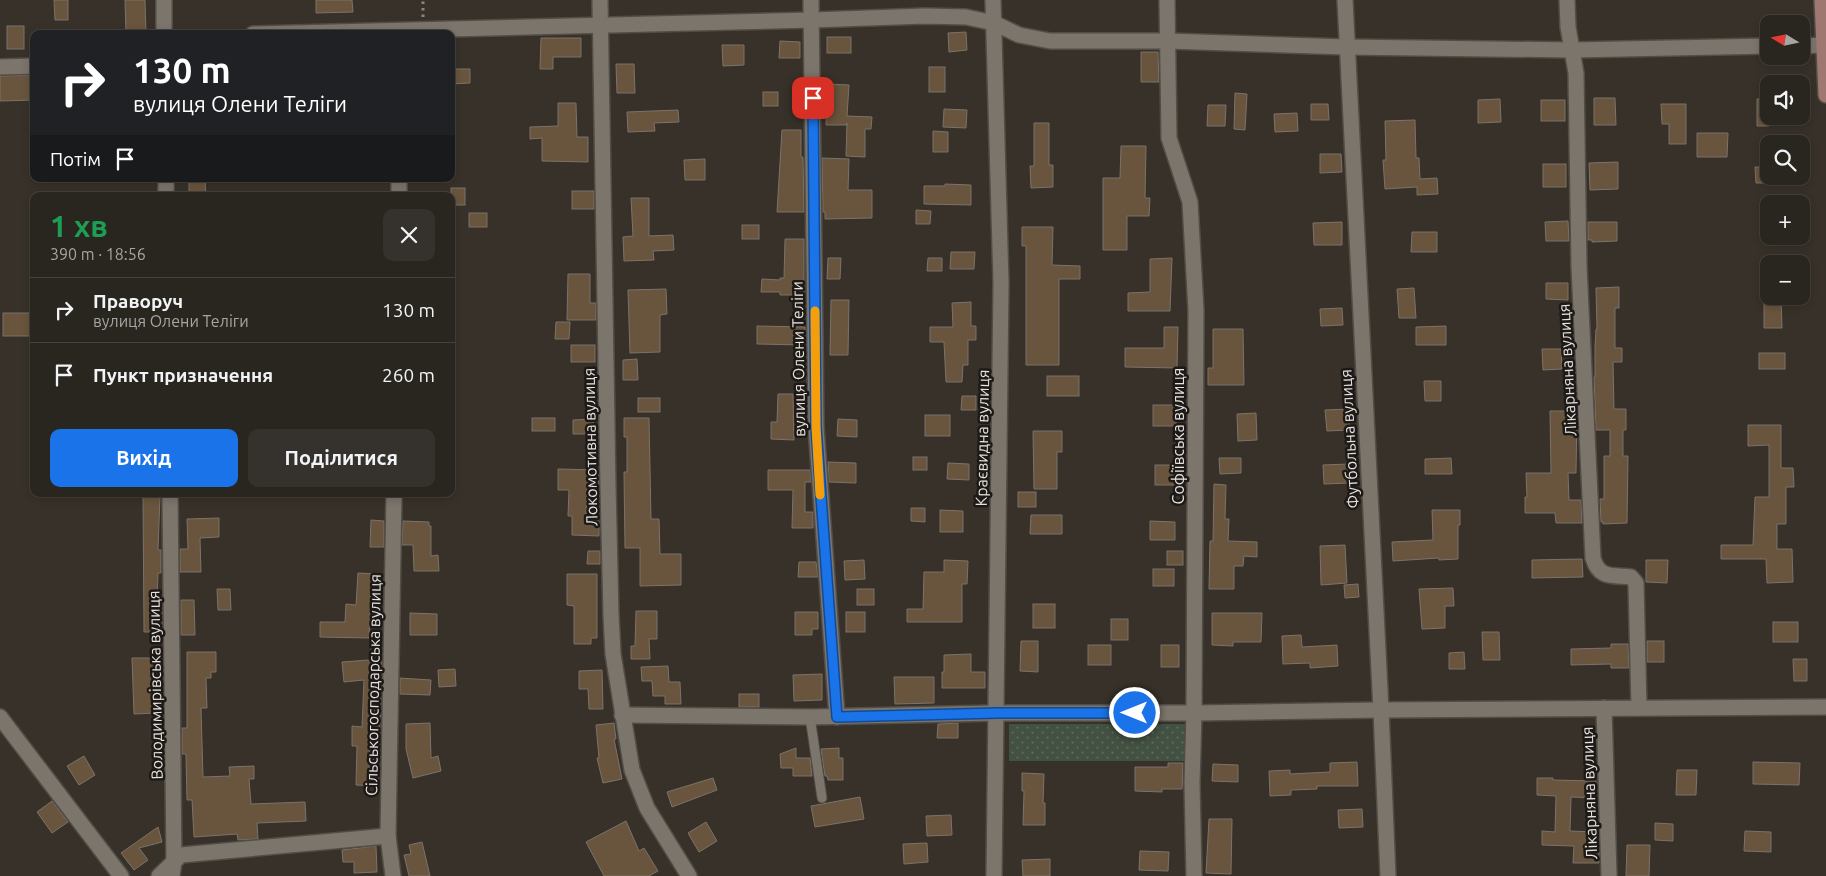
<!DOCTYPE html>
<html lang="uk">
<meta charset="utf-8">
<style>
:root{--surface:#29251f;--page:#35312c;--text:#f1f3f6;--muted:#a5a5a4;--line:#45423d;--accent:#1a73e8}
body{margin:0;font-family:Ubuntu,sans-serif;background:var(--page);color:var(--text);height:100vh;display:flex;flex-direction:column;font-size:19px;white-space:nowrap}
*{box-sizing:border-box;margin:0}
p{font-size:16px;color:var(--muted)}
.icon{flex:none;width:28px;height:28px;fill:none;stroke:currentColor;stroke-width:2;stroke-linecap:round;stroke-linejoin:round}
.map{position:relative;flex:1;overflow:hidden}
.panel{position:absolute;left:30px;top:192px;width:425px;height:305px;display:flex;flex-direction:column;background:var(--surface);border-radius:10px;box-shadow:0 2px 8px #0003,0 0 0 1px var(--line)}
.panel>*{flex:none}
.guide{position:absolute;left:30px;top:30px;width:425px;height:152px;border-radius:10px;box-shadow:0 2px 8px #0003,0 0 0 1px var(--line);background:#202124;color:#fff;overflow:hidden}
.needle{width:32px;rotate:280deg}
.tools{position:absolute;left:1760px;top:15px;display:grid;gap:10px}
.tools a{display:grid;place-items:center;width:50px;height:50px;border-radius:10px;background:var(--surface);box-shadow:0 2px 8px #0003,0 0 0 1px var(--line);font-size:25px}
.pin{position:absolute;display:grid;place-items:center;width:42px;height:42px;color:#fff;margin:-21px;border-radius:10px;box-shadow:0 2px 8px #0006}
.me{position:absolute;width:55px;margin:-28px;rotate:270deg;stroke-linejoin:round;filter:drop-shadow(0 0 4px #0008)}
.turn{display:flex;align-items:center;gap:18px;height:105px;padding:0 20px;font-size:22px}
.turn .icon{width:65px;height:65px;stroke-width:2.5}
.turn b{display:block;font-size:35px;line-height:42px}
.then{display:flex;align-items:center;height:48px;padding:0 20px;background:#0003;gap:10px;font-size:19px}
.round{display:grid;place-items:center;flex:none;width:52px;height:52px;border-radius:10px;background:var(--page)}
.head{display:flex;align-items:center;justify-content:space-between;height:85px;padding:0 20px}
h1{font-size:30px;font-weight:700;line-height:38px;color:#1e9e55}
.action{display:flex;gap:10px;margin-top:auto;padding:10px 20px}
.action a{flex:1;height:58px;border-radius:10px;background:var(--accent);color:#fff;font-size:20px;font-weight:700;line-height:58px;text-align:center}
.action a+a{background:var(--page);color:var(--text)}
ul{padding:0;list-style:none}
li{display:flex;align-items:center;gap:15px;height:65px;padding:0 20px;border-top:1px solid var(--line)}
li div{flex:1}
li b{display:block;font-size:19px}
li em{font-style:normal}
.map>svg:first-child{display:block}
.grass{fill:url(#grass-dots)}
.building{fill:#69553d;stroke:#7b736b}
.lines{fill:none;stroke-linecap:round;stroke-linejoin:round}
.lane-casing{stroke:#524d46;stroke-width:11}
.street-casing{stroke:#524d46;stroke-width:18}
.secondary-casing{stroke:#524d46;stroke-width:18}
.path{stroke:#8a857e;stroke-width:3;stroke-dasharray:2.5 4;stroke-linecap:butt}
.lane{stroke:#7c756c;stroke-width:9}
.street{stroke:#7c756c;stroke-width:15}
.secondary{stroke:#9f7971;stroke-width:15}
.route-casing{stroke:#114b97;stroke-width:12}
.route{stroke:#1a73e8;stroke-width:9}
.slow{stroke:#f59e0b;stroke-width:9}
.labels{text-anchor:middle;stroke-width:5;stroke-linejoin:round;paint-order:stroke}
.street-label{font-size:16px;fill:#e7e2de;stroke:#1c1916}
</style>
<div class="map">
<svg width="1826" height="876" viewBox="0 0 1826 876">
<defs>
<pattern id="grass-dots" width="8" height="8" patternUnits="userSpaceOnUse" patternTransform="scale(1.25)"><rect width="8" height="8" fill="#425141"/><path d="M2 2h.1M6 6h.1" fill="none" stroke="#5d6a5c" stroke-width="1.8" stroke-linecap="round"/></pattern>
</defs>
<rect width="100%" height="100%" fill="#373129"/>
<rect class="grass" x="1009" y="724" width="178" height="37"/>
<g class="building">
<path d="M54,0H68V20H55Z"/>
<path d="M125,0H145L146,34H126Z"/>
<path d="M316,0H352L353,12L316,13Z"/>
<rect x="7" y="26" width="17" height="23"/>
<path d="M966,32L967,50L949,52L948,33Z"/>
<rect x="827" y="37" width="24" height="16"/>
<path d="M541,38H581V57H553V69H540Z"/>
<path d="M780,41L800,42V58H779Z"/>
<path d="M722,45H744V65L723,66Z"/>
<path d="M1141,52H1158L1159,82H1141Z"/>
<path d="M616,64H634L635,93H617Z"/>
<rect x="929" y="67" width="16" height="25"/>
<path d="M451,69H470V83L451,84Z"/>
<path d="M34,75V100L0,101V76Z"/>
<path d="M827,84L849,85L847,116L872,117L871,129H865V157L846,156L847,123V125H826Z"/>
<rect x="763" y="92" width="15" height="14"/>
<path d="M1235,93L1247,94L1245,130L1234,129Z"/>
<path d="M1594,98H1615L1616,125H1594Z"/>
<path d="M1769,98V126H1757V99Z"/>
<path d="M1500,99L1501,122L1478,123V100Z"/>
<rect x="1541" y="100" width="24" height="21"/>
<path d="M558,103H576L577,137H588V162L542,161V138L530,139V127L558,126Z"/>
<path d="M1311,104H1328L1329,120H1311Z"/>
<path d="M1661,104H1686V144H1669V124H1662Z"/>
<path d="M1208,105H1226L1225,126H1207Z"/>
<path d="M944,109L967,110L966,128L943,127Z"/>
<path d="M678,110L679,122L654,123L655,131L628,132L627,112Z"/>
<path d="M1297,113L1298,131L1275,132L1274,114Z"/>
<path d="M1415,120L1416,158H1419L1420,179L1437,178L1438,194L1417,195V187L1385,189L1383,160H1386L1385,121Z"/>
<path d="M1034,123H1049V165H1053V187L1031,188L1030,166H1034Z"/>
<path d="M782,130H801V157H803L804,212H777Z"/>
<path d="M933,131L948,132V152H933Z"/>
<path d="M1697,133H1728L1727,157H1697Z"/>
<path d="M1121,146H1146L1145,198H1150L1149,216H1127V250H1103V178H1120Z"/>
<path d="M1320,154H1341L1342,172L1320,173Z"/>
<path d="M822,158L849,159L848,190H872V218L825,219V212H823Z"/>
<path d="M705,159V180H685L684,160Z"/>
<path d="M1618,162V189L1590,190L1589,163Z"/>
<rect x="1543" y="164" width="23" height="23"/>
<path d="M1755,167H1769V183H1756Z"/>
<path d="M189,179H205L206,196H189Z"/>
<path d="M945,184L971,185V205L924,204V186H945Z"/>
<rect x="451" y="188" width="14" height="17"/>
<rect x="572" y="191" width="22" height="18"/>
<path d="M631,198H649V236L673,235L674,250L653,251L654,260L624,261L623,237L633,236Z"/>
<path d="M916,210L931,211L930,224H916Z"/>
<rect x="469" y="213" width="18" height="14"/>
<path d="M1568,221L1569,241H1546L1545,222Z"/>
<path d="M1342,222V245H1314L1313,223Z"/>
<path d="M1588,222H1617V241L1592,242V240H1588Z"/>
<rect x="742" y="225" width="17" height="14"/>
<path d="M1022,227H1053L1052,265L1080,266V279H1059V365H1026V246H1022Z"/>
<path d="M1412,232H1437V252H1411Z"/>
<path d="M785,239H804V295H780V292H761L762,279L780,280V278H784Z"/>
<path d="M951,252H975L974,269H950Z"/>
<path d="M828,258H841L840,279H827Z"/>
<path d="M928,258H942V271H927Z"/>
<path d="M1172,258L1170,311H1128V293L1150,292V259Z"/>
<path d="M568,274H590V303H596V320H567Z"/>
<path d="M1546,283H1568V300L1546,299Z"/>
<path d="M1619,287V308H1615V348H1622V362H1613L1614,409H1626V430H1623V456H1628L1627,523L1603,524V522H1601L1600,499H1604V456H1610V430H1596L1594,377H1595V348L1596,329H1597L1596,288Z"/>
<path d="M1414,288L1416,318H1399L1397,289Z"/>
<path d="M666,289L667,314L660,315V352L630,353L628,290Z"/>
<path d="M1764,296H1781L1782,328H1764Z"/>
<path d="M831,300H849L848,355H830Z"/>
<path d="M971,302V326H976V340H968V365H963L962,382H946L944,342H930V327H953L952,303Z"/>
<path d="M1342,308L1343,325L1321,326L1320,309Z"/>
<rect x="3" y="313" width="31" height="23"/>
<path d="M556,322H570L569,339H555Z"/>
<path d="M757,326L805,327V345L757,344Z"/>
<path d="M1446,326V345H1416V327Z"/>
<path d="M1164,327H1178L1177,368L1125,367V348H1164Z"/>
<path d="M1213,329H1243L1244,385H1208V368H1213Z"/>
<rect x="571" y="345" width="24" height="17"/>
<path d="M1542,349H1561L1562,369L1543,370Z"/>
<rect x="1759" y="353" width="26" height="16"/>
<path d="M637,359L638,380H623V360Z"/>
<rect x="1047" y="376" width="32" height="20"/>
<path d="M1424,381H1441V401H1425Z"/>
<path d="M778,394H793L794,440L771,439V422H777Z"/>
<path d="M962,396H976V410H961Z"/>
<rect x="638" y="398" width="22" height="14"/>
<rect x="1153" y="405" width="23" height="21"/>
<path d="M1349,409L1350,430L1327,431L1325,410Z"/>
<path d="M1550,411H1577L1576,473H1568L1569,500H1581L1582,523H1556L1555,513H1525V497H1527L1526,473H1551Z"/>
<path d="M1256,413L1257,440L1238,441L1237,414Z"/>
<rect x="925" y="415" width="25" height="21"/>
<rect x="532" y="418" width="23" height="13"/>
<path d="M624,418H649L651,519H659L660,554H681V585L640,586V548H625L624,472H627V437H624Z"/>
<path d="M593,419L594,434H573V420Z"/>
<path d="M838,419L857,420V437L837,436Z"/>
<path d="M1748,425H1781V468H1793L1794,487H1786V524H1777V549H1792L1793,582L1767,583L1766,559H1721V545H1753L1755,497H1769V445L1748,446Z"/>
<path d="M1033,431H1062V452H1057V489H1034Z"/>
<rect x="913" y="457" width="14" height="13"/>
<path d="M1219,458H1241V473L1220,474Z"/>
<path d="M1451,458L1452,474H1425V459Z"/>
<path d="M828,462L856,463V483L829,482Z"/>
<path d="M948,463L969,464V480L947,479Z"/>
<path d="M1348,464L1349,483L1324,484L1323,465Z"/>
<rect x="1155" y="465" width="21" height="20"/>
<path d="M558,469L598,470L599,485H587L586,521H599V536L572,535V516H568L569,490H558Z"/>
<path d="M768,470H810L811,482H805V512H813V528H792L793,490H768Z"/>
<path d="M1214,484L1226,485L1225,519H1229L1228,541L1257,542V557L1244,556L1243,566H1234V589H1209L1210,541H1213Z"/>
<rect x="1018" y="492" width="18" height="15"/>
<path d="M143,495L160,496L158,550H161V573H158L157,600H162V632H144Z"/>
<path d="M911,508H925V522L911,521Z"/>
<path d="M940,510L963,511V532H940Z"/>
<path d="M1432,510H1460V525H1458V559L1439,560V558L1393,561L1392,542L1433,540Z"/>
<path d="M1031,515H1062V534H1030Z"/>
<path d="M219,518V537L200,538L201,572H180V549H188L187,519Z"/>
<path d="M371,520L384,521V547H370Z"/>
<path d="M403,521L429,522V526H431V556L438,555L439,571H414L413,545H402Z"/>
<path d="M1150,521L1175,522V540H1150Z"/>
<path d="M1345,545L1347,583L1321,585L1320,546Z"/>
<path d="M588,551H600V564H587Z"/>
<rect x="1167" y="551" width="16" height="14"/>
<path d="M1582,559L1583,577L1532,578V560Z"/>
<path d="M864,560L865,579L845,580L844,561Z"/>
<path d="M944,560L968,561L967,584H962V622H907V609H923L924,572H944Z"/>
<path d="M1646,560H1668L1667,583L1646,582Z"/>
<path d="M799,562H816L818,577H798Z"/>
<rect x="1153" y="569" width="21" height="17"/>
<path d="M358,573L377,574L376,596H371L369,638L320,637V622H345L346,604L356,605Z"/>
<path d="M567,574H597V638H591V644H574V606L567,605Z"/>
<path d="M1358,584L1359,597L1345,598L1344,585Z"/>
<path d="M1453,588L1454,606H1445V628L1422,629L1419,589Z"/>
<path d="M217,589H230L231,610H218Z"/>
<rect x="857" y="589" width="17" height="16"/>
<path d="M181,600H194L195,635H181Z"/>
<rect x="1033" y="604" width="22" height="24"/>
<path d="M636,611H657V639H649L650,659H631V646H635Z"/>
<path d="M795,612H818V629H812V635H795Z"/>
<rect x="846" y="612" width="19" height="20"/>
<path d="M410,613L437,614V635H410Z"/>
<path d="M1212,613H1262L1261,642H1233V646L1212,645Z"/>
<rect x="1111" y="619" width="17" height="21"/>
<rect x="1773" y="622" width="25" height="20"/>
<path d="M1482,632H1499L1500,660H1483Z"/>
<path d="M1301,635L1302,647L1337,645L1338,666L1310,668V663L1283,664L1282,636Z"/>
<path d="M1021,641H1038V672L1020,671Z"/>
<rect x="1647" y="641" width="17" height="21"/>
<path d="M1611,644H1628L1629,668H1611V664L1571,665V649L1611,648Z"/>
<rect x="1088" y="645" width="23" height="20"/>
<rect x="1161" y="645" width="18" height="22"/>
<path d="M187,652H216V672H211V678H206L207,708H201L203,777L230,776L229,767L254,766V779H249L251,804L305,802L306,821L257,823L258,839L238,840L237,834L194,837L192,800H187L186,754H182V728H187Z"/>
<path d="M1464,652L1465,669H1449V653Z"/>
<path d="M971,654V672H985V688H942V672H944V655Z"/>
<path d="M132,658H153L157,713L134,714Z"/>
<path d="M382,659L378,786L356,785L357,746H352V726L362,727L364,680L344,682L342,662Z"/>
<path d="M1793,659H1807V681H1794Z"/>
<path d="M668,666L669,682H680L681,704H665V696H653L652,681H642L641,667Z"/>
<path d="M455,669L456,686L439,687L438,670Z"/>
<path d="M602,670L603,709H589L588,689H579V671Z"/>
<path d="M822,674V700L794,701L793,675Z"/>
<path d="M894,677H934V703L895,704Z"/>
<path d="M400,678L431,680L430,695L400,694Z"/>
<rect x="739" y="694" width="20" height="13"/>
<path d="M430,723L431,758L438,756L441,771L413,778L406,749V724Z"/>
<path d="M614,723L616,739H614L622,779L603,783L597,758H599L596,725Z"/>
<path d="M958,723V738H937L938,724Z"/>
<path d="M796,748V758H810L812,776H793V768H781L780,754Z"/>
<path d="M839,748V758H843V780H828L827,776H825L821,749Z"/>
<path d="M84,756L95,775L79,785L67,766Z"/>
<path d="M1357,762L1358,786H1317V789L1291,790V795L1270,796L1269,771L1290,770V774L1330,772V763Z"/>
<path d="M1753,762L1800,763L1799,785L1753,784Z"/>
<path d="M1168,763H1183L1182,789H1162V792L1135,791V767H1168Z"/>
<path d="M1213,764L1238,765V782L1212,781Z"/>
<path d="M1677,770H1697L1696,795H1676Z"/>
<path d="M1022,773L1044,774L1043,803H1045V825H1023L1024,791H1022Z"/>
<path d="M713,778L717,790L672,807L667,792Z"/>
<path d="M1537,778H1553V780L1596,781V798L1571,797L1570,831L1594,832L1593,844L1599,845V863H1573L1574,846L1542,845V831L1555,832L1556,796L1537,795Z"/>
<path d="M860,797L864,819L815,827L811,806Z"/>
<path d="M52,801L68,822L52,833L37,812Z"/>
<path d="M1362,809L1363,827L1339,828L1338,810Z"/>
<path d="M951,815L952,835L927,836L926,816Z"/>
<path d="M1209,819H1232L1231,874L1206,873Z"/>
<path d="M626,821L639,851L644,848L658,871L649,876H604L586,842Z"/>
<path d="M706,822L717,841L699,852L688,833Z"/>
<path d="M1655,823L1673,824V841L1655,840Z"/>
<path d="M158,827L162,842L139,848L148,860L134,870L121,853Z"/>
<path d="M1745,831L1771,832V852L1744,851Z"/>
<path d="M422,842L430,876H409L404,855L411,854L409,845Z"/>
<path d="M927,843L928,862L904,864L903,844Z"/>
<path d="M1627,845H1650L1649,876H1626Z"/>
<path d="M376,846L377,872L354,873V862H343L342,850Z"/>
<path d="M1140,851L1169,852L1168,871L1139,870Z"/>
<path d="M1050,859V876H1023L1022,860Z"/>
</g>
<g class="lines">
<g class="lane-casing">
<path id="lane" d="M810,717L822,798"/>
</g>
<g class="street-casing">
<g id="street">
<path d="M164,0V34"/>
<path d="M600,0L608,486L611,615L613,654L632,770L647,808L689,876"/>
<path d="M811,0L816,427L837,717"/>
<path d="M993,0L1001,283L994,876"/>
<path d="M1167,0L1169,138L1190,202L1196,311L1194,713L1192,783L1194,876"/>
<path d="M1345,0L1381,710L1388,876"/>
<path d="M1567,0L1568,27L1576,73L1579,267L1593,558C1599,579 1612,575 1631,577L1636,583L1639,708"/>
<path d="M253,34L812,20L925,16L966,17L994,23L1019,35L1050,41H1168L1346,47L1572,50L1769,46"/>
<path d="M1801,46L1824,45"/>
<path d="M0,67L34,66"/>
<path d="M166,179V196"/>
<path d="M399,196V179"/>
<path d="M170,494L174,862L172,876"/>
<path d="M1604,708L1609,876"/>
<path d="M622,715L810,717L997,713H1194L1381,710L1826,707"/>
<path d="M0,717L121,876"/>
<path d="M159,876L181,855L388,836"/>
<path d="M393,876L388,836L394,494"/>
</g>
</g>
<g class="secondary-casing">
<path id="secondary" d="M1822,0L1826,95"/>
</g>
<path class="path" d="M423,17V0"/>
<use href="#lane" class="lane"/>
<use href="#street" class="street"/>
<use href="#secondary" class="secondary"/>
</g>
<g class="lines">
<g class="route-casing">
<path id="route" d="M813,98L816,427L837,717L997,713H1135"/>
</g>
<use href="#route" class="route"/>
<path class="slow" d="M815,311L816,427L820,495"/>
</g>
<g class="labels">
<g class="street-label">
<text transform="translate(798 359) rotate(-91)" y="6">вулиця Олени Теліги</text>
<text transform="translate(1567 370) rotate(-93)" y="6">Лікарняна вулиця</text>
<text transform="translate(1178 436) rotate(-90)" y="6">Софіївська вулиця</text>
<text transform="translate(982 438) rotate(-89)" y="6">Краєвидна вулиця</text>
<text transform="translate(1349 439) rotate(-93)" y="6">Футбольна вулиця</text>
<text transform="translate(590 447) rotate(-91)" y="6">Локомотивна вулиця</text>
<text transform="translate(155 685) rotate(-91)" y="6">Володимирівська вулиця</text>
<text transform="translate(373 685) rotate(-89)" y="6">Сільськогосподарська вулиця</text>
<text transform="translate(1589 793) rotate(-92)" y="6">Лікарняна вулиця</text>
</g>
</g>
</svg>
<div class="tools">
<a><svg class="needle" viewBox="-14 -14 28 28"><path d="M0-13l5 13h-10z" fill="#e53935"/><path d="M0 13l5-13h-10z" fill="#a5a5a4"/></svg></a>
<a><svg class="icon" aria-label="sound" viewBox="0 0 24 24"><path d="M4 9h4l5-4v14l-5-4H4zM17 9q2 3 0 6"/></svg></a>
<a><svg class="icon" aria-label="search" viewBox="0 0 24 24"><circle cx="10" cy="10" r="6"/><path d="M15 15l6 6"/></svg></a>
<a>+</a>
<a>−</a>
</div>
<div class="pin" style="left:813px;top:98px;background:#d93025"><svg class="icon" aria-label="arrive" viewBox="0 0 24 24"><path d="M6 21V4h12l-3 4 3 4H6"/></svg></div>
<svg class="me" style="left:1135px;top:713px" viewBox="-20 -20 40 40"><circle r="17" fill="#1a73e8" stroke="#fff" stroke-width="3"/><path d="M0-11L8 9 0 5-8 9z" fill="#fff"/></svg>
<div class="guide">
<div class="turn"><svg class="icon" aria-label="right" viewBox="0 0 24 24"><path d="M7 20v-9h11M14 6l5 5-5 5"/></svg><div><b>130 m</b>вулиця Олени Теліги</div></div>
<div class="then">Потім<svg class="icon" aria-label="arrive" viewBox="0 0 24 24"><path d="M6 21V4h12l-3 4 3 4H6"/></svg></div>
</div>
<section class="panel">
<div class="head"><div><h1>1 хв</h1><p>390 m · 18:56</p></div><a class="round"><svg class="icon" aria-label="close" viewBox="0 0 24 24"><path d="M6 6l12 12M18 6L6 18"/></svg></a></div>
<ul>
<li><svg class="icon" aria-label="right" viewBox="0 0 24 24"><path d="M7 20v-9h11M14 6l5 5-5 5"/></svg><div><b>Праворуч</b><p>вулиця Олени Теліги</p></div><em>130 m</em></li>
<li><svg class="icon" aria-label="arrive" viewBox="0 0 24 24"><path d="M6 21V4h12l-3 4 3 4H6"/></svg><div><b>Пункт призначення</b></div><em>260 m</em></li>
</ul>
<div class="action"><a>Вихід</a><a>Поділитися</a></div>
</section>
</div>
